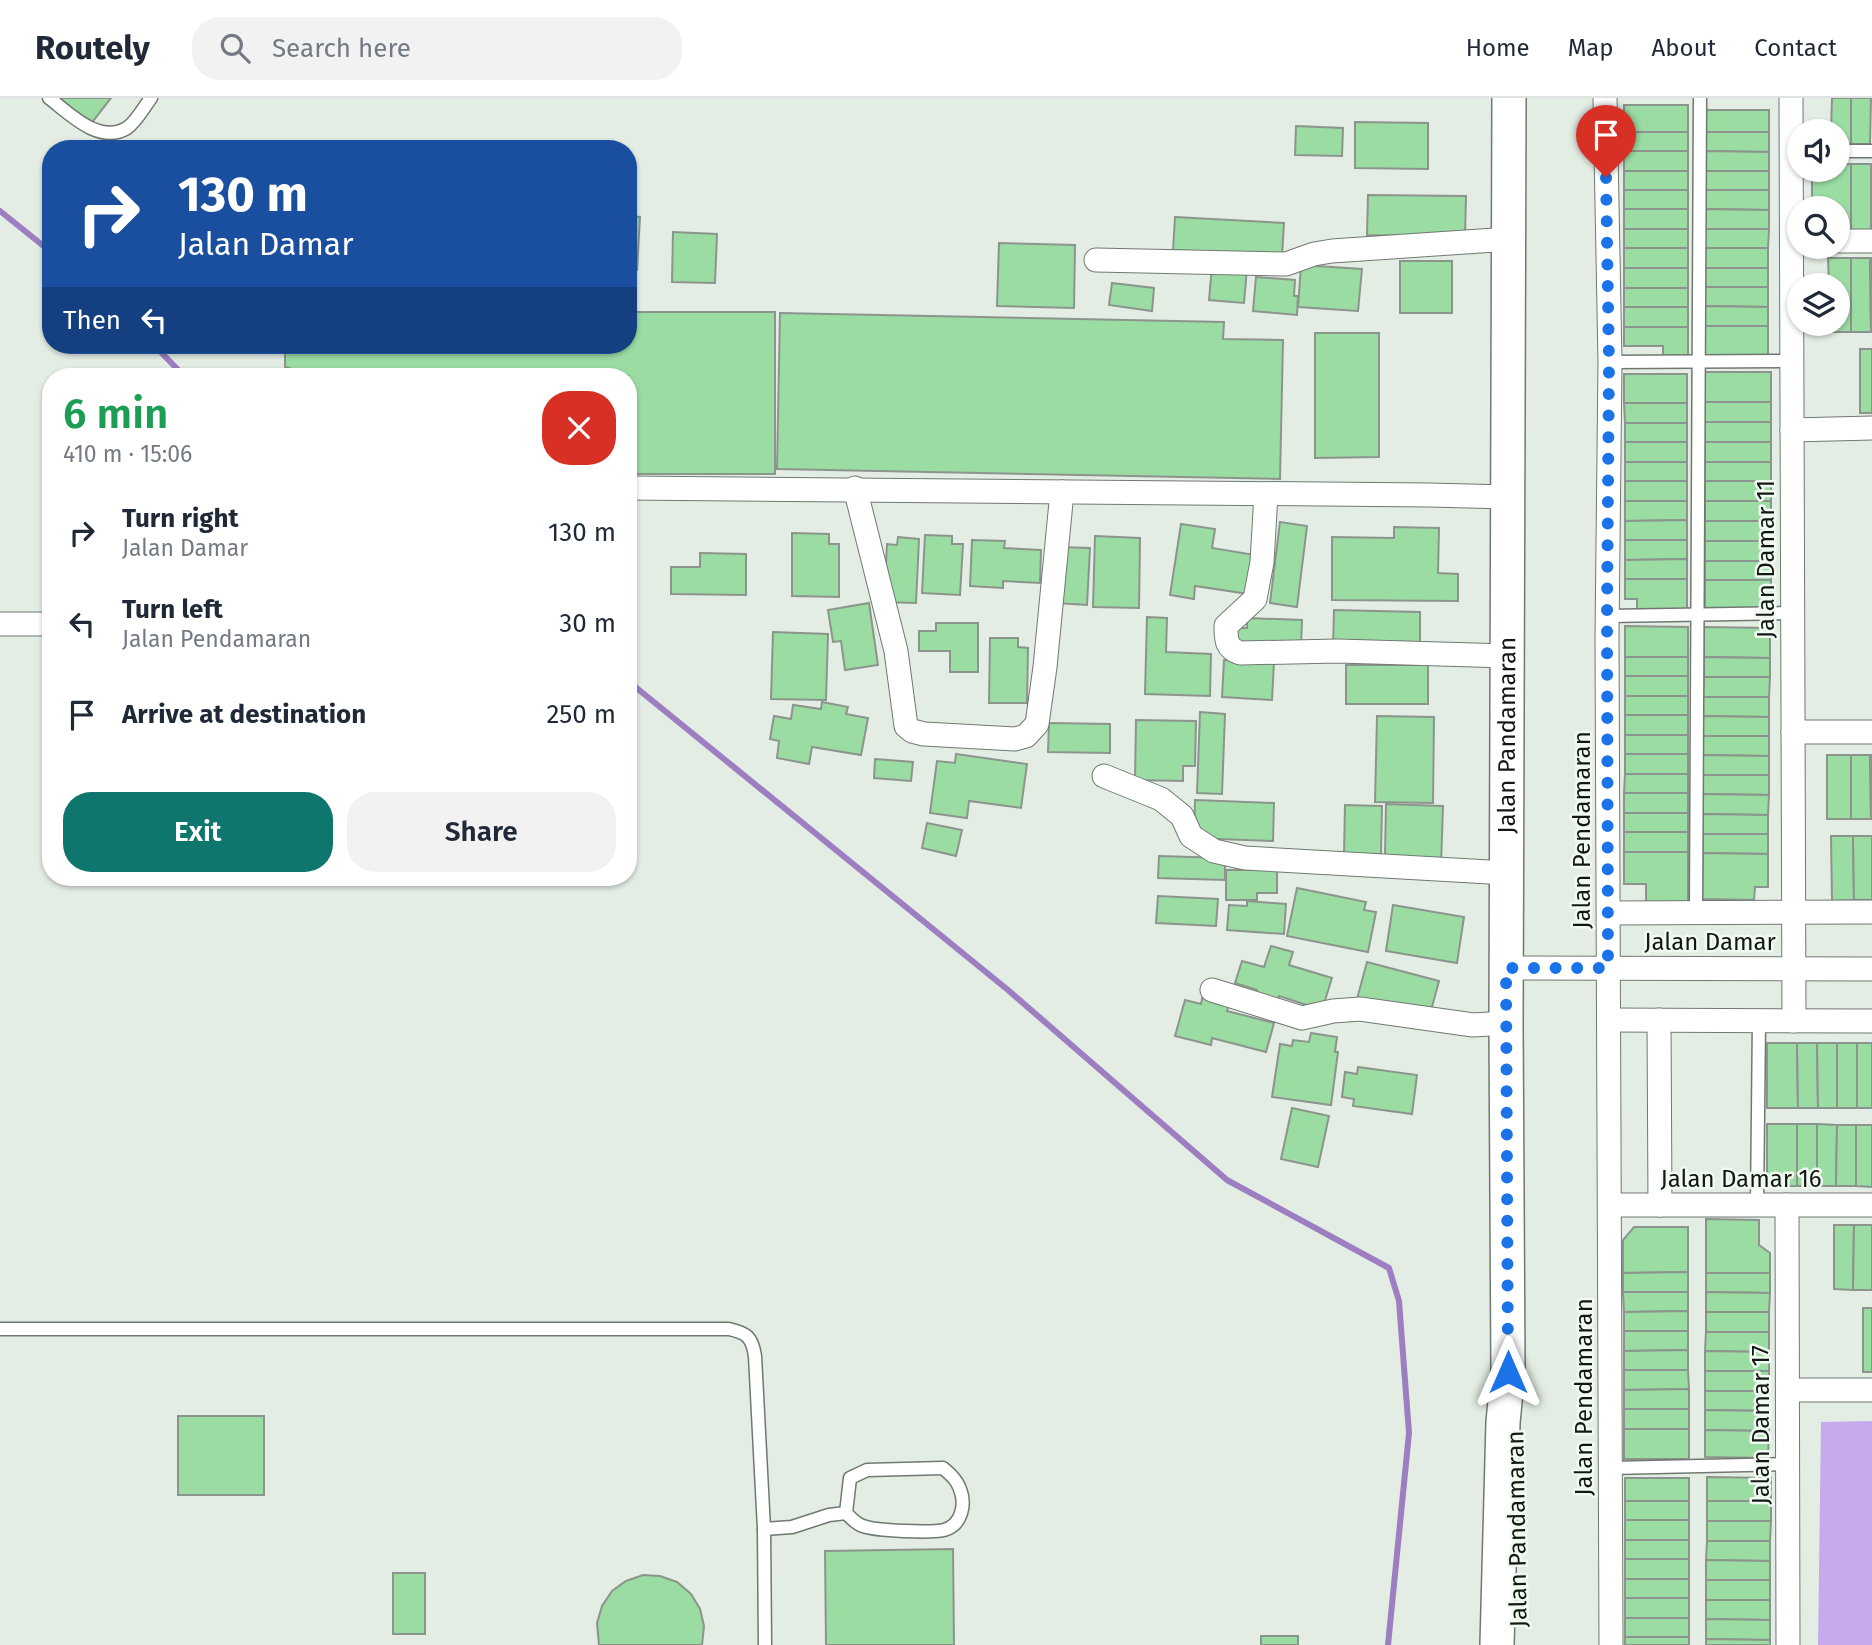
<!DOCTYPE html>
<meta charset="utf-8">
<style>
:root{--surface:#fff;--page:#f2f2f3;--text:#1f2937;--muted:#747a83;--line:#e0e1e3;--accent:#0f766e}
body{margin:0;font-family:"Fira Sans",sans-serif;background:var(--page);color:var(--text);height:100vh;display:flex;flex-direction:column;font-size:26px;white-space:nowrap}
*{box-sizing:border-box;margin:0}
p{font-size:23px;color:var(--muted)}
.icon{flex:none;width:38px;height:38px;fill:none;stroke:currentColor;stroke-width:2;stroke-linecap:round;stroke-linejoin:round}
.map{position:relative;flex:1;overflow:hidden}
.details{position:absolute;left:42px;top:270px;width:595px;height:518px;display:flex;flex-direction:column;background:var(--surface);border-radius:28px;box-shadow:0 2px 5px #0004}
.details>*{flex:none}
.top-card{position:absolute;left:42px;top:42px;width:595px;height:214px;border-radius:28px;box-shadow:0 2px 5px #0004;background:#1a4fa0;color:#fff;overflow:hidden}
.tools{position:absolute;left:1787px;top:21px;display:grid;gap:14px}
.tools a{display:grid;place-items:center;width:63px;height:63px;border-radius:50%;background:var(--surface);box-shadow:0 2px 5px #0004;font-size:35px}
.pin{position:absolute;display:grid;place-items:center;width:60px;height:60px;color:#fff;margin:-72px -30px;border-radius:50% 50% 50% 0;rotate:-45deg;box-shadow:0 0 7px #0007}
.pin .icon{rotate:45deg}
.me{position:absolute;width:77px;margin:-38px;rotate:0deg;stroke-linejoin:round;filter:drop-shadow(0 0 5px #0008)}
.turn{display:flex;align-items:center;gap:24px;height:147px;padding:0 21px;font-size:32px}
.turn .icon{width:91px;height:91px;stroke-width:2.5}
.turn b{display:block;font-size:49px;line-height:60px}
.then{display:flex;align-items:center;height:66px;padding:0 21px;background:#0003;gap:14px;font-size:26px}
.round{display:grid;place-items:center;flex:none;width:74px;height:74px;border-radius:28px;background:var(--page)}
.head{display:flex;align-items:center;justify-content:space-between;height:119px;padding:0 21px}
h1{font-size:42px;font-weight:600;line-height:52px;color:#1e9e55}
.action{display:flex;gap:14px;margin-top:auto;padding:14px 21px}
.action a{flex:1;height:80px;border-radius:28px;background:var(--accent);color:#fff;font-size:28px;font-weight:600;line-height:80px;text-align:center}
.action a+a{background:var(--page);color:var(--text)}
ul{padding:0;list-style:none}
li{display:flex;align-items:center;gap:21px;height:91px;padding:0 21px}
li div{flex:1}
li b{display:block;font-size:26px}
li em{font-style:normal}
header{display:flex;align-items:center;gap:42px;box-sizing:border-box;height:98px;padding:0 35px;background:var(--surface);border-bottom:2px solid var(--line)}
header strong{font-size:33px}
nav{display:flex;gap:38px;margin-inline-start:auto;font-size:24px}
.search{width:490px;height:63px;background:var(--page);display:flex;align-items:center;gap:18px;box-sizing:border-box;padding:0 24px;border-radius:28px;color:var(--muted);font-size:26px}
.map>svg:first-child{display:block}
.green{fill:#c7aaec}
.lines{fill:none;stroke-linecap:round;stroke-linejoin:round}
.stream{stroke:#9c7ec1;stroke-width:6}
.building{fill:#9bdca3;stroke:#8c958d;stroke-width:2}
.service-casing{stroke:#707971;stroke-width:15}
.minor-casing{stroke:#707971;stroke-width:25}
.secondary-casing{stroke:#707971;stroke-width:36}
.service{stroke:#fff;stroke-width:12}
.minor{stroke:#fff;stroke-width:23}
.secondary{stroke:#fff;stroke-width:33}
.route{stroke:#1a73e8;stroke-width:12;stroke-dasharray:0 21.6}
.labels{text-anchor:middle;stroke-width:5;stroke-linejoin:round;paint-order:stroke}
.street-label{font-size:24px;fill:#131714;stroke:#f0faf1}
</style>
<header>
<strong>Routely</strong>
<div class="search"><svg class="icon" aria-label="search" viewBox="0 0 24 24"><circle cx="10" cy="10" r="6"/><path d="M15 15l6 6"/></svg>Search here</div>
<nav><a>Home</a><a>Map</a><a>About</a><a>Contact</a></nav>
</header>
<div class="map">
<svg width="1872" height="1547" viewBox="0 0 1872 1547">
<rect width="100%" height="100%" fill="#e3ede4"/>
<path class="green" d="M1872,1323V1547H1818L1821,1324Z"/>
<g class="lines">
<g class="stream">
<path d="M0,113L51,154"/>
<path d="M154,247L184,278"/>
<path d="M628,583L1008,892L1227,1082L1389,1170L1399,1203L1409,1335L1388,1547"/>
</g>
</g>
<g class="building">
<path d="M55,0H111L90,27Z"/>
<path d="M1832,0H1851V46H1838V33H1831Z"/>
<path d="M1851,0H1871L1870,46H1851Z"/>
<rect x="1624" y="7" width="64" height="27"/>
<rect x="1705" y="12" width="64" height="22"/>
<path d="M1355,24L1428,25V71L1355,70Z"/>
<path d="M1296,28L1343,30L1342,58L1295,57Z"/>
<rect x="1624" y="34" width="64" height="19"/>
<path d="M1705,34H1769V54L1705,53Z"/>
<rect x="1624" y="53" width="64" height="20"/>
<path d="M1705,53L1769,54V73H1705Z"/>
<path d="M1838,66H1851V132H1838V110H1812V72H1838Z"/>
<rect x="1851" y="66" width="20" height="66"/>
<rect x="1624" y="73" width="64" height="19"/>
<rect x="1705" y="73" width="64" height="19"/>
<rect x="1624" y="92" width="64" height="19"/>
<path d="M1705,92H1769V112L1705,111Z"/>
<path d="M1368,97L1466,98L1465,139L1367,137Z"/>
<rect x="1624" y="111" width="64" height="20"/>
<path d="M1705,111L1769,112V131H1705Z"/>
<path d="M628,118L640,119L637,172H628Z"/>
<path d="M1175,119L1284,125L1282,158L1173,152Z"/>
<rect x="1624" y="131" width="64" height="19"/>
<path d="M1705,131H1769L1768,150H1704Z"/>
<path d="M673,134L717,136L715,185L672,184Z"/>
<path d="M999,145L1075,147L1074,210L997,208Z"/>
<rect x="1624" y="150" width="64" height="20"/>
<rect x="1704" y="150" width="64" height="20"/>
<path d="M1828,160H1851V234H1829V226H1838V187H1829Z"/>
<path d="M1851,160H1870L1871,234H1851Z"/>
<path d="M1870,160H1872L1871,234Z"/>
<rect x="1400" y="163" width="52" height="52"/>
<path d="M1301,167L1362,171L1358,213L1298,209Z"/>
<path d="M1212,168L1247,170L1244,205L1209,202Z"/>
<rect x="1624" y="170" width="64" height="20"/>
<rect x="1704" y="170" width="64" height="19"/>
<path d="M1256,179L1295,182L1294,198H1298L1297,217L1253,213Z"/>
<path d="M1112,185L1154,190L1152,213L1109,207Z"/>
<path d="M1704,189H1768V209L1704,208Z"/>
<rect x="1624" y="190" width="64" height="19"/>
<path d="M1704,208L1768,209V228H1704Z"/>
<rect x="1624" y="209" width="64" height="20"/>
<path d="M628,214H775V376H628V278H317L285,269V247H628Z"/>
<path d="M780,215L1224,224L1223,241L1283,242L1280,381L777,371Z"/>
<rect x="1704" y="228" width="64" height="29"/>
<path d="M1624,229H1688V258H1663V248H1624Z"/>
<path d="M1315,235H1379V359L1315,360Z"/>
<rect x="1860" y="251" width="12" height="64"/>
<rect x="1705" y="274" width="66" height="30"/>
<rect x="1624" y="276" width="63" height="29"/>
<rect x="1705" y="304" width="66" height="20"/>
<path d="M1624,305H1687V325H1625Z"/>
<rect x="1705" y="324" width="66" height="20"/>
<rect x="1625" y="325" width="62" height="19"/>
<rect x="1625" y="344" width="62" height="20"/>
<rect x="1705" y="344" width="66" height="20"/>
<rect x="1625" y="364" width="62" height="19"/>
<rect x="1705" y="364" width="66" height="19"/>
<rect x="1625" y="383" width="62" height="20"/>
<rect x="1705" y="383" width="66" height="20"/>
<path d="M1625,403H1687V422L1625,423Z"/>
<rect x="1705" y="403" width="66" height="20"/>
<path d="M1687,422V442H1625V423Z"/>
<rect x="1705" y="423" width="66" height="20"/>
<path d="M1280,424L1307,428L1297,509L1270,505Z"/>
<path d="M1181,426L1215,431L1212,450L1255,457L1249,496L1195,488L1194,501L1170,497Z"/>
<path d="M1394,429L1439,430L1438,475L1458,476V503L1332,502V439L1394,440Z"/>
<path d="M792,435L829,436V446H839V499L792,498Z"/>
<path d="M925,437L952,438V446H963L960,497L922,495Z"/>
<path d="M1095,438L1140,440L1139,510L1093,509Z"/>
<path d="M898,439L919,441L916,505L884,504L887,446L897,447Z"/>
<path d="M972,442L1005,443L1004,450L1041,452L1040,485L1003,483V490L970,488Z"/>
<path d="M1625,442H1687V461L1625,462Z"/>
<rect x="1705" y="443" width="66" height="20"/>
<path d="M1058,449L1090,450L1087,507L1056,505Z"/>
<path d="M700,455L746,456V497L671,496V469H700Z"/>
<path d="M1687,461V481H1625V462Z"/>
<rect x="1705" y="463" width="66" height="19"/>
<path d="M1625,481H1687V511H1637V501H1625Z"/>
<rect x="1705" y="482" width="66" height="28"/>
<path d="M869,505L878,567L845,572L841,543L833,544L828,512Z"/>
<path d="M1334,512L1420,514V551L1333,550Z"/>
<path d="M1147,519L1167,520L1166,554L1211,556L1210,598L1145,596Z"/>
<path d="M1247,520L1302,522L1301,549L1232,546V530H1247Z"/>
<path d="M936,525H978V574H950V553H919V533H936Z"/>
<path d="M1625,528L1688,529V559H1625Z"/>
<path d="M1704,529L1770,530V560L1704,559Z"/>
<path d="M773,534L828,536L826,602L771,601Z"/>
<path d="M990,540H1018V549L1028,550L1027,605H989Z"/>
<rect x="1625" y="559" width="63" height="19"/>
<path d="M1704,559L1770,560V579H1704Z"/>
<path d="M1224,562L1274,564L1272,602L1222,599Z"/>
<rect x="1346" y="567" width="82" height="39"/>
<rect x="1625" y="578" width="63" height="20"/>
<path d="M1704,579H1770L1769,599H1703Z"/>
<rect x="1625" y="598" width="63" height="19"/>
<path d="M1703,599H1769V619L1703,618Z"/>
<path d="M822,604L848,609L846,616L868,620L861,657L812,649L809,666L777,660L779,643L770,641L774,618L791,621L793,607L821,611Z"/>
<path d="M1200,614L1225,616L1222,696L1197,695Z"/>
<rect x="1625" y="617" width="63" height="20"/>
<path d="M1377,618L1434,619L1433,705L1375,704Z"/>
<path d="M1703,618L1769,619V638H1703Z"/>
<path d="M1136,622L1196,623L1195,668H1183V683L1135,682Z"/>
<path d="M1049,625L1110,626V655L1048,654Z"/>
<rect x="1625" y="637" width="63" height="19"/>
<path d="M1703,638H1769V658L1703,657Z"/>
<path d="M956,656L1027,666L1021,710L969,703L967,720L930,715L937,663L955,665Z"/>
<rect x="1625" y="656" width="63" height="20"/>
<path d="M1703,657L1769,658V677H1703Z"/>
<rect x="1827" y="657" width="24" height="64"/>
<path d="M1851,657H1870L1871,721H1851Z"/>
<path d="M1870,657H1872V721H1871Z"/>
<path d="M875,661L913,664L911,683L874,680Z"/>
<path d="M1625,676H1688V695H1624Z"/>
<path d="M1703,677H1769V697L1703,696Z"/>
<rect x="1624" y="695" width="64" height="20"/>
<path d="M1703,696L1769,697L1768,717L1703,716Z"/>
<path d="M1195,702L1274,705L1273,743L1194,740Z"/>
<path d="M1386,706L1443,708L1441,768L1402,767L1403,758L1385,757Z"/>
<path d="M1345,707L1382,708L1381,756H1344Z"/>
<rect x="1624" y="715" width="64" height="19"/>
<path d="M1703,716L1768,717V736H1703Z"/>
<path d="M927,725L962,732L956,758L922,750Z"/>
<rect x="1624" y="734" width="64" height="20"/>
<path d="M1703,736H1768V756L1703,755Z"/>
<path d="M1831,738H1853L1854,802L1832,803Z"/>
<path d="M1853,738H1872V802H1854Z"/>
<path d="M1624,754H1688V812H1646V786H1624Z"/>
<path d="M1703,755L1768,756V789H1755L1754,802L1702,801Z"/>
<path d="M1159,758L1225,760V782L1158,780Z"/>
<path d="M1226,772H1277V795H1257V802H1226Z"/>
<path d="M1297,790L1366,804L1364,812L1376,814L1368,854L1287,838Z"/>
<path d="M1158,798L1218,801L1216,828L1156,825Z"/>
<path d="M1247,803L1286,806L1284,836L1227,832L1229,807L1247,808Z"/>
<path d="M1393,807L1464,819L1457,865L1386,853Z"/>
<path d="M1271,848L1293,854L1289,867L1332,880L1322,912L1279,898L1277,905L1255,899L1257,892L1235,885L1242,863L1264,869Z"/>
<path d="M1367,864L1439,883L1429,920L1357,901Z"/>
<path d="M1203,896L1230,903L1227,913L1274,925L1266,954L1212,940L1211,947L1175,938L1185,902L1201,906Z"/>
<path d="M1311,935L1337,939L1335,954H1338L1331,1007L1272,999L1280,946L1292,948L1293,942L1309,944Z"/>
<path d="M1767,945H1797L1798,1010H1767Z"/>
<path d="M1797,945H1817L1818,1010H1798Z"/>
<path d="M1817,945H1837V1010H1818Z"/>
<rect x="1837" y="945" width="20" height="65"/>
<rect x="1857" y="945" width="15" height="65"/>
<path d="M1358,969L1417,977L1412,1016L1353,1008L1354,1001L1342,999L1345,974L1357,976Z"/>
<path d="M1292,1010L1329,1018L1318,1069L1281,1061Z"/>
<rect x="1767" y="1026" width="30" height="62"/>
<rect x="1797" y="1026" width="20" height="62"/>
<path d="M1817,1026L1837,1027L1836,1088H1817Z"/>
<path d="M1837,1027H1856V1088H1836Z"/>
<path d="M1856,1027H1872V1089L1856,1088Z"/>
<path d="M1706,1121L1759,1122V1147L1770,1155V1175H1706Z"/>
<path d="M1834,1127H1854L1853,1192L1834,1191Z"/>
<path d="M1854,1127H1872V1192H1853Z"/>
<path d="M1634,1129H1688V1174L1623,1175V1142Z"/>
<path d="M1688,1174V1194H1623V1175Z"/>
<path d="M1706,1175H1770V1195L1706,1194Z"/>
<path d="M1623,1194H1688V1213L1624,1214Z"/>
<path d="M1706,1194L1770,1195L1769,1214H1706Z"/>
<rect x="1863" y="1210" width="9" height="64"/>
<path d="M1688,1213V1233H1624V1214Z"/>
<rect x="1706" y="1214" width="63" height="20"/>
<path d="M1624,1233H1688V1252L1624,1253Z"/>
<path d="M1706,1234H1769V1254L1705,1253Z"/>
<path d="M1688,1252V1272H1624V1253Z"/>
<path d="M1705,1253L1769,1254V1273H1705Z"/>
<path d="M1624,1272H1688L1689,1291L1624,1292Z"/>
<rect x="1705" y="1273" width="64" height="20"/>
<path d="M1689,1291V1311H1624V1292Z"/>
<path d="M1705,1293H1769V1313L1705,1312Z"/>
<rect x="1624" y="1311" width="65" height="20"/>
<path d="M1705,1312L1769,1313V1333L1705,1332Z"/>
<rect x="178" y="1318" width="86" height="79"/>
<rect x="1624" y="1331" width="65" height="30"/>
<path d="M1705,1332L1769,1333L1768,1360L1705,1359Z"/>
<path d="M1707,1379L1771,1380V1403H1707Z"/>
<rect x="1625" y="1380" width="64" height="23"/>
<rect x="1625" y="1403" width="64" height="19"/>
<rect x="1707" y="1403" width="64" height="20"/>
<rect x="1625" y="1422" width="64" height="20"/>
<path d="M1707,1423H1771L1770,1443H1707Z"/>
<rect x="1625" y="1442" width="64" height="19"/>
<path d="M1707,1443H1770V1463L1706,1462Z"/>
<path d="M953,1451L954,1547H826L825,1453Z"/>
<rect x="1625" y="1461" width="64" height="20"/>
<path d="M1706,1462L1770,1463V1482H1706Z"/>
<rect x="393" y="1475" width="32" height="61"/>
<path d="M643,1477L660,1478L677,1484L691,1496L700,1511L704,1528L702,1547H599L597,1525L602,1508L612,1493L626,1483Z"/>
<rect x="1625" y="1481" width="64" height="19"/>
<rect x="1706" y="1482" width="64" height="20"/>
<rect x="1625" y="1500" width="64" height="20"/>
<path d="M1706,1502H1770V1522L1706,1521Z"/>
<rect x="1625" y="1520" width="64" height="19"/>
<path d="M1706,1521L1770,1522V1542L1706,1541Z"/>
<rect x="1261" y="1538" width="37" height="9"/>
<rect x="1625" y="1539" width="64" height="8"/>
<path d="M1706,1541L1770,1542V1547H1706Z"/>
</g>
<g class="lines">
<g class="service-casing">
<g id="service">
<path d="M49,0C69,15 99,47 127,30C136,24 144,9 151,0"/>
<path d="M1838,53H1872"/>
<path d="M1610,264L1792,263"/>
<path d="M1607,518L1793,515"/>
<path d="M1696,814L1700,0"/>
<path d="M1757,1107L1759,922"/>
<path d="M0,1231H729C747,1235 752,1239 755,1258L764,1431L765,1547"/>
<path d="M1610,1370L1788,1366"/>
<path d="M764,1431L792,1429L829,1417L846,1415L850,1380L867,1372L943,1370C950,1376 957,1382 960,1391C966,1406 962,1427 944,1432C931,1435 876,1433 863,1428C856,1426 851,1420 846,1415"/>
</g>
</g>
<g class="minor-casing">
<g id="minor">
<path d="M1605,0L1610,264L1607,539L1611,1547"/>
<path d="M1791,0L1794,923"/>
<path d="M1838,143H1872"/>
<path d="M1096,162L1286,166L1314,156L1332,153L1510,141"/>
<path d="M1792,332L1872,330"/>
<path d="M628,390L1429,397L1509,399"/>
<path d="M855,390L896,553L906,628L912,633L924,636L1015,641L1026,638L1037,626L1045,569L1062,394"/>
<path d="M1266,396L1262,464L1255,501L1226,528C1226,542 1226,550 1240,555L1338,553L1508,558"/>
<path d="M0,526H51"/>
<path d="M1793,634H1872"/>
<path d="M1104,678L1161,701L1182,718L1191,738L1214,753L1245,760L1507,775"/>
<path d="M1609,815L1872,814"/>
<path d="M1506,870L1872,871"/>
<path d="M1212,892L1302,920L1333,913L1360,911L1473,927L1506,925"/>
<path d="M1609,922L1872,923"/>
<path d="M1659,922L1660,1107"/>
<path d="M1610,1107H1872"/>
<path d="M1787,1107L1788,1547"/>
<path d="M1788,1292H1872"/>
</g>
</g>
<g class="secondary-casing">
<g id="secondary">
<path id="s1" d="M1497,1547L1503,1324L1508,1274L1506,925L1509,0"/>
</g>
</g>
<use href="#service" class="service"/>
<use href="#minor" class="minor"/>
<use href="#secondary" class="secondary"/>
</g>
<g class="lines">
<path class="route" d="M1508,1274L1506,870H1608L1607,518L1609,264L1606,79"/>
</g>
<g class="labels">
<g class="street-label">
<text transform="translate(1766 461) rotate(-90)" y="8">Jalan Damar 11</text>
<text dy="8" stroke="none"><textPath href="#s1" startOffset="910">Jalan Pandamaran</textPath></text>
<text transform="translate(1582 732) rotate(-90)" y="8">Jalan Pendamaran</text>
<text x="1710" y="852">Jalan Damar</text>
<text x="1741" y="1089">Jalan Damar 16</text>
<text transform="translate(1584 1299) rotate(-90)" y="8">Jalan Pendamaran</text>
<text transform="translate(1761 1327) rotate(-90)" y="8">Jalan Damar 17</text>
<text transform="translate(1517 1431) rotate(-91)" y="8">Jalan Pandamaran</text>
</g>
</g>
</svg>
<div class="tools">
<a><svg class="icon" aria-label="sound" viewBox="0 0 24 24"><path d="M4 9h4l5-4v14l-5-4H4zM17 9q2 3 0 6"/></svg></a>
<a><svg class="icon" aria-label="search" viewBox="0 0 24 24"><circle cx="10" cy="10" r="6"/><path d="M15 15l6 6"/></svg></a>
<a><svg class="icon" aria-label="layers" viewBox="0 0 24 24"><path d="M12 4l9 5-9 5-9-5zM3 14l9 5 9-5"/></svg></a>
</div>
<div class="pin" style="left:1606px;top:79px;background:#d93025"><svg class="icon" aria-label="arrive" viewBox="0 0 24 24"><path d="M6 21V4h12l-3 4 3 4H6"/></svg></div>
<svg class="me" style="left:1508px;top:1274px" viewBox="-20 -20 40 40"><path d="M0-17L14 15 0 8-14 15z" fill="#1a73e8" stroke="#fff" stroke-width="4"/></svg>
<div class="top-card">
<div class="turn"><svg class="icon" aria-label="right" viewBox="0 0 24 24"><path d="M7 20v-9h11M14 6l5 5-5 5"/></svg><div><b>130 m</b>Jalan Damar</div></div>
<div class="then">Then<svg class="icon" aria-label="left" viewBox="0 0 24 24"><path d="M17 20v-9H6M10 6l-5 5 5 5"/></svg></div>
</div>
<section class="details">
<div class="head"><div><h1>6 min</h1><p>410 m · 15:06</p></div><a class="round" style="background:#d93025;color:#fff"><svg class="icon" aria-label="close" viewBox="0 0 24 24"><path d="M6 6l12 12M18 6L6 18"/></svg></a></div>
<ul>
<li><svg class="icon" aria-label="right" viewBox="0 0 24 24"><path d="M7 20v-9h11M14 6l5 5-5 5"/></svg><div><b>Turn right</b><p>Jalan Damar</p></div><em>130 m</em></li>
<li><svg class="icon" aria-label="left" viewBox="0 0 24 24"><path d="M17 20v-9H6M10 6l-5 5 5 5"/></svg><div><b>Turn left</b><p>Jalan Pendamaran</p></div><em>30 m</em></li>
<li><svg class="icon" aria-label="arrive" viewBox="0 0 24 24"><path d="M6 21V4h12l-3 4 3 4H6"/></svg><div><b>Arrive at destination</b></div><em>250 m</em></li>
</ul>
<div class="action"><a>Exit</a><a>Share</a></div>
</section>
</div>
